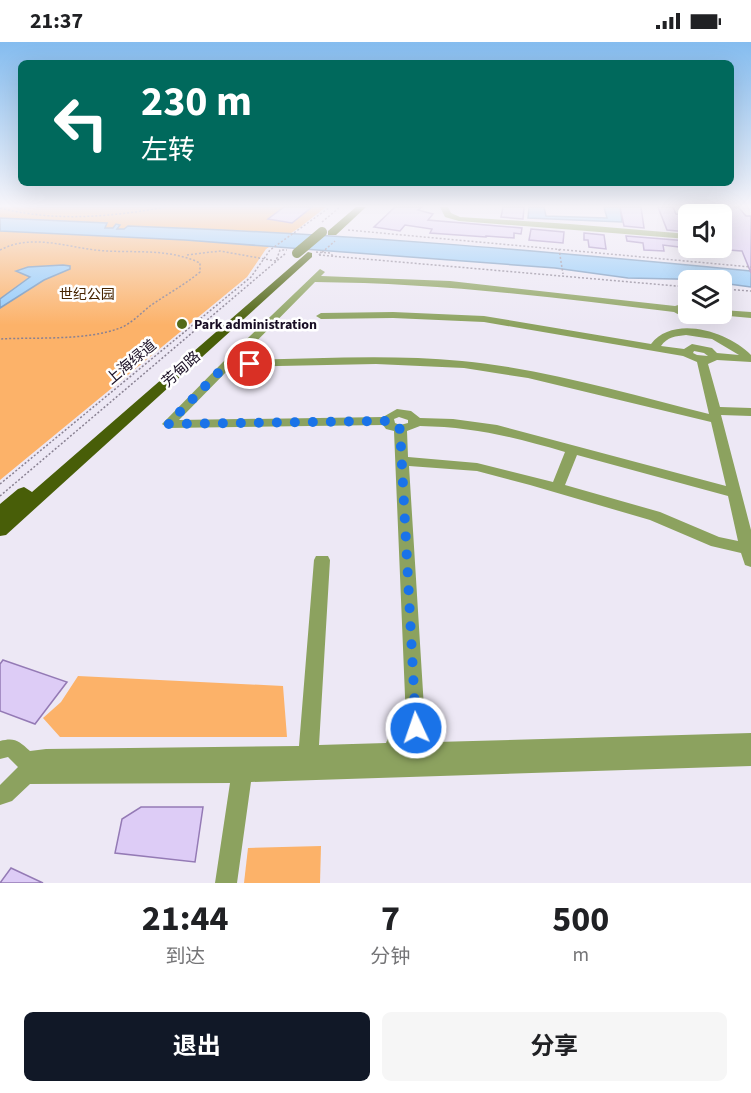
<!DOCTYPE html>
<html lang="zh">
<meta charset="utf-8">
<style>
:root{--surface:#fff;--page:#f6f6f6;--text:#202124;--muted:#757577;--accent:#111827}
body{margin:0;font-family:"Source Sans 3","Noto Sans SC",sans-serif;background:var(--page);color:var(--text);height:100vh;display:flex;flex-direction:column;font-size:22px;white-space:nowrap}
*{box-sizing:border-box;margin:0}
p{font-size:20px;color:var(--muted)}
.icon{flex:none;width:33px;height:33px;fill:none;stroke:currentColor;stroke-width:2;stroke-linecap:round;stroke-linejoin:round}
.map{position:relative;height:841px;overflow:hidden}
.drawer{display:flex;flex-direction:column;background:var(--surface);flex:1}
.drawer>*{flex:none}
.hud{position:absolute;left:18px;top:18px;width:716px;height:126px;border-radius:9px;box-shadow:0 6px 24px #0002;background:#00695c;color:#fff;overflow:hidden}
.tools{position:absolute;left:678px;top:162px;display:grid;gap:12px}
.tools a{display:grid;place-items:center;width:54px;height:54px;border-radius:9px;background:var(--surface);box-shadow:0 6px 24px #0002;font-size:30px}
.pin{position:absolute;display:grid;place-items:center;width:51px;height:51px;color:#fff;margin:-26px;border:3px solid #fff;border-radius:50%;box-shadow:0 2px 6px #0007}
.me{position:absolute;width:66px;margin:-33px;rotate:357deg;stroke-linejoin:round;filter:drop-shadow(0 0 4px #0008)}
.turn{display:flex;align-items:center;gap:21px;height:126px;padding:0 24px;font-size:27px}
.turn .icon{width:78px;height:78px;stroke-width:2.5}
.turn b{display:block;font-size:42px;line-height:51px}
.eta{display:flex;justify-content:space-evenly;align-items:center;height:102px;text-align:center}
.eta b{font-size:36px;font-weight:700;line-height:42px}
.button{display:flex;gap:12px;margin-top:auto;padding:12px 24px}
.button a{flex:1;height:69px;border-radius:9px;background:var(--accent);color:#fff;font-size:24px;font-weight:700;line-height:69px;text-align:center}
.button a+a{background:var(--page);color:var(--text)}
.status{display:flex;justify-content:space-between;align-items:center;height:42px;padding:0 30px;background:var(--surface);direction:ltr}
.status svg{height:16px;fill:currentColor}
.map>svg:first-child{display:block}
.green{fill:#fcb269}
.water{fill:#8fc9f9;stroke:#6c91b9;stroke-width:1.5}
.building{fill:#ddccf6;stroke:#947ab5;stroke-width:1.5}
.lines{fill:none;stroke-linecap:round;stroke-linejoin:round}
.path{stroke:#898192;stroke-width:1.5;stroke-dasharray:2 2;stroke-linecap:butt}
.minor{fill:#8ca25f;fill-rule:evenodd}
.major{fill:#485e08;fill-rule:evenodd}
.path-bridge{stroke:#898192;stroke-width:1.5;stroke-dasharray:2 2;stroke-linecap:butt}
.major-bridge{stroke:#485e08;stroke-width:10}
.route{stroke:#1a73e8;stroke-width:10;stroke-dasharray:0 18}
.poi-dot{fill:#546b1a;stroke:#fff;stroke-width:2}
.labels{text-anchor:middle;stroke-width:5;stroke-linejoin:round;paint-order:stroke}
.far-park-label{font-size:14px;fill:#472500;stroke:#fff}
.far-poi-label{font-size:14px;font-weight:bold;fill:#190e24;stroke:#fff;text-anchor:start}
.street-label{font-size:15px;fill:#190e24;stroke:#fff}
</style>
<div class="status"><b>21:37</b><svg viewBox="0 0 49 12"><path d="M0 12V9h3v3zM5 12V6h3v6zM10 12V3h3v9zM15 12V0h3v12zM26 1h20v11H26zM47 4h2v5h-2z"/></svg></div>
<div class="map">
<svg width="751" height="841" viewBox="0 0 751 841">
<rect width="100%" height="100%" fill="#ede8f5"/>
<g class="green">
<path d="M0,165H326L299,186L266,207L247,235L0,438Z"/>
<path d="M78,634L283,644L287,695H60L43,676L61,660Z"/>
<path d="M321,804L320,841H244L248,806Z"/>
</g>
<g class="water">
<path d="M529,165H544L546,174L607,176L604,165H620L622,180L528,176Z"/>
<path d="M0,176L107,181L105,186H113L116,182L120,183L117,187H124L128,184C336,191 544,209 751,229V245L722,241V238L628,236L555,226L185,198L0,189Z"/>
<path d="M63,223L70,224V227L44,238L0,266V257L30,235L16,229L28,225Z"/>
</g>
<g class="building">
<path d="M284,165H312L292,181L268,177Z"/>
<path d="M395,165H422L418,168L433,172L428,178L522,186L521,192L514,191V196L486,194V195L430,191L432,187L405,183L400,189L374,185Z"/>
<path d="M503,165H524L523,177L501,175Z"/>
<path d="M620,165H641L644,186L624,184Z"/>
<path d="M658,165H673L676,172L684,173L688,190L667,188Z"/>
<path d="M719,165H738L746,174H751V231L742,209L728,208L722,185H730Z"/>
<path d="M531,187L564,190L563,201L529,198Z"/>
<path d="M584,191L604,193L606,207L589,205L588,198H584Z"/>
<path d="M626,194L688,199V212L680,211L679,205L663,203L664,209L644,208L643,201L627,199Z"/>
<path d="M3,618L67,640L35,682L0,669V622Z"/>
<path d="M141,765H203L195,820L115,811L122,777Z"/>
<path d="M11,826L43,841H0Z"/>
</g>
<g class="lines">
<g class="path">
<path d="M0,166C56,180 110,175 166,165"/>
<path d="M322,180L340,165"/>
<path d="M348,188L751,225"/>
<path d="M559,207L563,232"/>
<path d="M0,208C31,192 63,204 95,208C131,212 166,205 200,221V230C183,244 167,252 150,264C141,271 131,282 120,286C86,299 36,295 0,297"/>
<path d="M316,210L330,211L333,214"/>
<path d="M187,213L220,209L276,219L280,208H287"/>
<path d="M319,213L688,245"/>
<path d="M722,247L751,249"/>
<path d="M0,442L251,235L270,208L330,165"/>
<path d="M0,454L286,211"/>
</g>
<g class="minor">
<path d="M440,165H448L451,171L460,175L570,182L688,192V197L459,179L445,175Z"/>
<path d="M700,165H708L716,172H708Z"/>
<path d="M320,227L325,230L321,234L450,239L675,264L688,260V266L683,267L688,272H713C702,280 686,277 674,270C555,255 436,241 315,240L238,318C313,317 388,312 462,319C546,327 628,352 709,372L697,320L683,314L484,280L393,276L321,277L316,274L321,271L393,270L484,274L651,302C674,272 729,290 751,313V320L717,318L708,322L720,365L751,366V374L721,373L751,488V525L745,523L741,511L711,504L650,478L530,443L477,429L409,424L425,682L434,690L436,700L751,691V724L251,740L237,841H215L230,741L30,742L12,759L0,763V743L18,725L8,715L0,717V699C15,695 19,699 30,709L46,707L299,704L314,518L316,514H328L330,518L319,703L386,701L394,681L406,678L394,389L386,387L383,383L168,386L162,382L223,320ZM686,293L712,297L739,313L717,311L712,306L692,302L684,307L661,304C667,295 676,294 686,293ZM694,309L704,311L708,314L697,313L693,311ZM376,322L464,326L528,336L711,380L726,444L497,383L453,377L420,376L411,369L397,367L383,375L179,378L231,325ZM399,375L408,378V381L400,383L395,381L394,377ZM420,384C474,385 513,395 565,410L553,440L477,421L408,415L407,389ZM577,413L728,454L738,499L719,495L660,470L565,443ZM407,695H412L416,701H406Z"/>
<path d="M722,268L751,270V276L718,273L717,272H722Z"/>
</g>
<g class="major">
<path d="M356,165H366L336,193H328V189Z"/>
<path d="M308,210L312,211V215L6,493L0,494V462L18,447L24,445L32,450Z"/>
</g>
<path class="path-bridge" d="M319,213L335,199"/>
<path class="major-bridge" d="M297,211L322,190"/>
</g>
<linearGradient id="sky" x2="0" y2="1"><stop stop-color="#84bcef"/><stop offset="0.58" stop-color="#f7f5fa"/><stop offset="1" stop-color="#f7f5fa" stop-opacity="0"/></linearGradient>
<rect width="751" height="283" fill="url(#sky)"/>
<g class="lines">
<path class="route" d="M250,322H227L168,382L387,379L390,384L400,387L416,686"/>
</g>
<circle class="poi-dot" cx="182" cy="282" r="6"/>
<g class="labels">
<g class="far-park-label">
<text x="87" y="257">世纪公园</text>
</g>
<g class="far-poi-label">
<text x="194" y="287">Park administration</text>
</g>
<g class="street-label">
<text transform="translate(131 320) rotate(-40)" y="5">上海绿道</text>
<text transform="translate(181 327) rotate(-42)" y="5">芳甸路</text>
</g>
</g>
</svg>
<div class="tools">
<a><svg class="icon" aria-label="sound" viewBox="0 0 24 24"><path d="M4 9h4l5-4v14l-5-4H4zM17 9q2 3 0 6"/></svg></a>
<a><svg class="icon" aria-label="layers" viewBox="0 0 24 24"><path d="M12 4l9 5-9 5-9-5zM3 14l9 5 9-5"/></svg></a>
</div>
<div class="pin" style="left:250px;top:322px;background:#d93025"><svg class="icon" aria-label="arrive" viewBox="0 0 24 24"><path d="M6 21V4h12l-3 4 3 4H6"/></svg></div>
<svg class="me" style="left:416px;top:686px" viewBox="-20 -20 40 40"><circle r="17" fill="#1a73e8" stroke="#fff" stroke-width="3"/><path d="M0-11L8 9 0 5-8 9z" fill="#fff"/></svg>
<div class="hud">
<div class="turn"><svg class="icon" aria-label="left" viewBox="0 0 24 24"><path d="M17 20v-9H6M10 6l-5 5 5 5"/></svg><div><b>230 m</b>左转</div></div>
</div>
</div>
<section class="drawer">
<div class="eta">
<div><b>21:44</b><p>到达</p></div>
<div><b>7</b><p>分钟</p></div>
<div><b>500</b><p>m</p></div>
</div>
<div class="button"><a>退出</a><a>分享</a></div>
</section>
